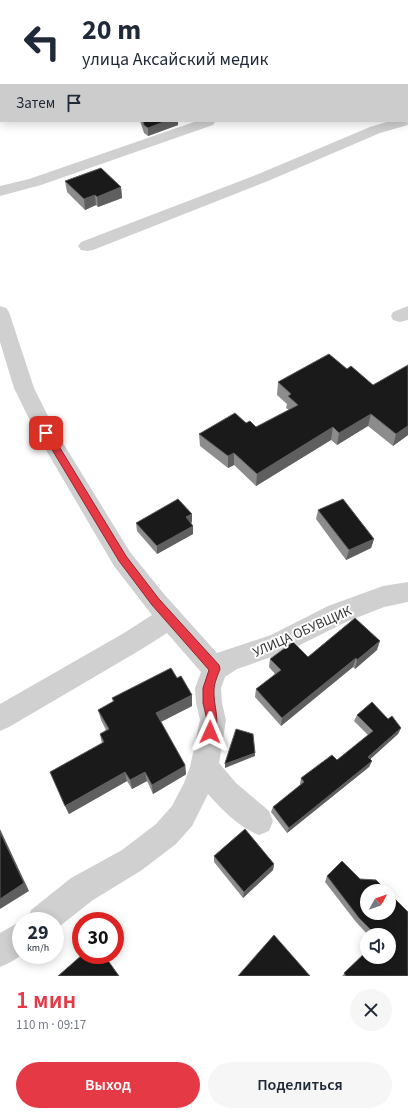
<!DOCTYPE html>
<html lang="ru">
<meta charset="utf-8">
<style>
:root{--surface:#fff;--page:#f6f6f7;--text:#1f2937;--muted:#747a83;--accent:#e63946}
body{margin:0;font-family:"Source Sans 3",sans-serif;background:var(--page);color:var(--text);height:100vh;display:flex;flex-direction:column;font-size:15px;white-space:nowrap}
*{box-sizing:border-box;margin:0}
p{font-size:13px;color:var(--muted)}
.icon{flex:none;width:22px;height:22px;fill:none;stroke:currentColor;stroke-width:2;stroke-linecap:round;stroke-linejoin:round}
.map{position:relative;height:976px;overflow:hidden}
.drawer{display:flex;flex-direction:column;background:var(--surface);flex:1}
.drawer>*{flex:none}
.top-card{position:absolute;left:0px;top:0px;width:408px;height:122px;box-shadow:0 2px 10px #0003;background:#fff;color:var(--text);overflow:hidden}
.needle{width:26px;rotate:50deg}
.controls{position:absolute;left:360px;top:884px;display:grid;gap:8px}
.controls a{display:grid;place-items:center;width:36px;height:36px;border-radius:50%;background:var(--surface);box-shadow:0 2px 10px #0003;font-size:20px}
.speed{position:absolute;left:12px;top:912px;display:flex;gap:8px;font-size:20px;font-weight:700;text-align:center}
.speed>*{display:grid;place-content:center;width:52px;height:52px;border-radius:50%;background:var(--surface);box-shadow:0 2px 10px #0003;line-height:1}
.speed small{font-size:10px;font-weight:400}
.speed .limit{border:6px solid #d22;background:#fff;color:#111}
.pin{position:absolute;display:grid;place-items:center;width:34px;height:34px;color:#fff;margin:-17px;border-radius:8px;box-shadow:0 2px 6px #0006}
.me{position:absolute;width:44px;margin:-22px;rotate:1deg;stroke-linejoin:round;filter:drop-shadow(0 0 3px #0008)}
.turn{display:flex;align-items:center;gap:14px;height:84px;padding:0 16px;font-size:18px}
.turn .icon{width:52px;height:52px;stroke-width:2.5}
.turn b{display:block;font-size:28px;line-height:34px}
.then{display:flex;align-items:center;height:38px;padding:0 16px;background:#0003;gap:8px;font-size:15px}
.round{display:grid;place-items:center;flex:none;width:42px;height:42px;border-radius:21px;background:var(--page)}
.head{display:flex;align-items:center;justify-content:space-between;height:68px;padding:0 16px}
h1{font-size:24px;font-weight:600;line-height:30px;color:var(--accent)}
.button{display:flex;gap:8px;margin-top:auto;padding:8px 16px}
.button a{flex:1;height:46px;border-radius:24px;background:var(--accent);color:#fff;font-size:16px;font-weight:600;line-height:46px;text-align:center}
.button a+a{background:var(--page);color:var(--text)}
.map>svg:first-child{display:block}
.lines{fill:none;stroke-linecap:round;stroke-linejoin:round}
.minor{fill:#d0d0d0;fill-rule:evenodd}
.wall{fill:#8c8c8c}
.shaded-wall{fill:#5f5f5f}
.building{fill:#1a1a1a;stroke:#5f5f5f}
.route{fill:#e63946;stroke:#96252e}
.labels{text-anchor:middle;stroke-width:4;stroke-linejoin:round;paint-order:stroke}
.near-street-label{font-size:14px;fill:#333;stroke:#fff}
</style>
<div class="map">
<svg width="408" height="976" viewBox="0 0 408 976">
<rect width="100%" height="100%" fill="#fff"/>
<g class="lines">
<g class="minor">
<path d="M378,0H391L392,1H379Z"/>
<rect x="0" y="7" width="1" height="8"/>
<path d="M407,8L408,9V17L407,16Z"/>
<rect x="0" y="33" width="1" height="8"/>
<path d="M407,117L408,125L380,133L268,181L93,250L87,251L81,250L78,246L81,242L256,175L370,127L390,121H407Z"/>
<path d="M197,121L215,122L213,125L41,185L0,196V186L29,179Z"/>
<path d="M0,306L6,308L9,312L34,388L55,430L130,552L164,594L217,653L271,635L328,606L383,586L408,582V602L384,607L346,622L286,652L237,669L225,677L221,688L222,703L226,720L219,763L236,783L269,811L273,821L269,831L259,835C240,828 222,810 208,794L192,826L176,844L142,870L93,900L55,930V921H27L31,910L71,878L122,850L156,824L172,806L184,783L190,767L200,720L196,703L195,688L201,672L167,633L142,649L9,727L0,731V704L124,633L152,615L114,566L36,433L14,388L0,342Z"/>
<path d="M408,306V320L400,322L393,320L391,316L393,312Z"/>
<path d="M21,921L22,955L11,962L0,967V933Z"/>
</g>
</g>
<g class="wall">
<path d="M20,0H138L133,1H21Z"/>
<path d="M265,0H292L289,1H266Z"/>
<path d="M140,121H178V125L148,136L144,133Z"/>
<path d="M65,181L121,187L122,198L98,207L96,205L85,210L67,192Z"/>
<path d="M329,354L408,435L393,446L368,426L337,445L331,440L256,486L234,465L228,468L200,446L199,434L246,423L256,427L289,410L286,408L287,404L277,395L278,382Z"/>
<path d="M318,510L374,539L371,548L346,560L316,519Z"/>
<path d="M192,522L191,523L193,526V534L157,554L137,531L136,523Z"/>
<path d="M377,650L355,669L353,667L281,726L255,697L256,689L275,674L269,667L270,659L308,657Z"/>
<path d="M177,678L192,695V706L160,722L185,765L186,774L185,775L153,794L147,781L132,789L127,781L69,814L50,772L102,744L100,734L106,730L101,720L98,710L113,702L112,698Z"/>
<path d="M357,715L388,719L401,728L398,734L370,759L372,761L369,767L287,833L271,812L273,807L301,785L300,784L301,778L337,760L368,735L354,721Z"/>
<path d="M214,856L274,864L273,870L243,898L214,862Z"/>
<path d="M342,861L360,879L376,880L387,891H367V913H389V893L408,912V976H342L367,951V957H389V935H368L356,922L325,882L327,876Z"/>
</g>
<g class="shaded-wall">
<path d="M92,0H138L133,1H87Z"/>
<path d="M274,0H292L289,1H273Z"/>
<path d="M407,83H408V92L407,93Z"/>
<rect x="0" y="90" width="1" height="9"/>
<path d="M166,121H178V125L148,136V128Z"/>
<path d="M121,187L122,198L98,207L97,197Z"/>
<path d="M95,195L96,205L85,210L84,199Z"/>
<path d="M371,414L368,426L337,445L339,433Z"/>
<path d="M408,426V435L393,446L396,434Z"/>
<path d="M333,427L331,440L256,486L257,474Z"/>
<path d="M234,453V465L228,468V456Z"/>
<path d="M192,514V522L187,525L186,517Z"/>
<path d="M193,526V534L157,554V546Z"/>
<path d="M374,539L371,548L346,560L349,550Z"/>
<path d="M380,641L377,650L355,669L357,660Z"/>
<path d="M356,658L353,667L281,726L282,718Z"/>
<path d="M192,695V706L157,724L156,713Z"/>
<path d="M401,728L398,734L366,763L368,757Z"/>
<path d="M255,753V756L225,768V764Z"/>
<path d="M372,761L369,767L287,833L289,828Z"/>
<path d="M185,765L186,774L185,775L153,794L152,785Z"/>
<path d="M125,772L127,781L69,814L65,806Z"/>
<path d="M145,772L147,781L132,789L130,780Z"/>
<path d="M0,829L29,891L0,909Z"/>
<path d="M274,864L273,870L243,898L244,892Z"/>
</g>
<g class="building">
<path d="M27,0H92L87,1H28Z"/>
<path d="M1,46V90H0V47Z"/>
<path d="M407,56L408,57V83H407Z"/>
<path d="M143,121H166L148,128L144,125Z"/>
<path d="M101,168L121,187L97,197L95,195L84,199L65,181Z"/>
<path d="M329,354L347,369L351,366L373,385L408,365V426L396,434L371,414L339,433L333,427L257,474L234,453L228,456L199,434L235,413L246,423L250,421L256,427L298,405L288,396L291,394L278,382Z"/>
<path d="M178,499L192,514L186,517L193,526L157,546L136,523Z"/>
<path d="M343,499L374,539L349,550L318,510Z"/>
<path d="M355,618L380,641L357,660L356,658L282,718L256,689L281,670L270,659L293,642L308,657Z"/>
<path d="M171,668L177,678L181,676L192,695L156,713L185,765V766L152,785L145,772L130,780L125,772L65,806L50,772L104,742L100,734L109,729L98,710L114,701L112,698Z"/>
<path d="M372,702L388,719L392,716L401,728L368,757L372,761L289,828L273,807L304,782L301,778L332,755L337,760L373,731L357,715Z"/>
<path d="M236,729L253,734L255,753L225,764V763Z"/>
<path d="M245,829L274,864L244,892L214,856Z"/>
<path d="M0,832L24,883L0,899Z"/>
<path d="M342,861L360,879L376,880L387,891H367V913H389V893L408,912V976H346L344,973L367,951V957H389V935H376L359,918L327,876Z"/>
<path d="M274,935L310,976H238Z"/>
<path d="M82,955H104L119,976H58Z"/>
</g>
<path class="route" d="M46,429L49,430L126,556L159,599L219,665L220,669C218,675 214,683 214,690C213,706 221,720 214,736L210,737L207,736L205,732L207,720L203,703V688L209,670L152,605L119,561L42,433Z"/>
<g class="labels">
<g class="near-street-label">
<text transform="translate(302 631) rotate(-24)" y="5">УЛИЦА ОБУВЩИК</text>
</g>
</g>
</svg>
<div class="controls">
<a><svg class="needle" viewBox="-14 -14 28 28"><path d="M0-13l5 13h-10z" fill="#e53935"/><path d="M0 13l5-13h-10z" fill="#747a83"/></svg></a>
<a><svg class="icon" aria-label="sound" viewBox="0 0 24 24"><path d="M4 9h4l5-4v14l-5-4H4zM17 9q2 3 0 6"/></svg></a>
</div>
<div class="speed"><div>29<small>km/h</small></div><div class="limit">30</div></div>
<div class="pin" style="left:46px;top:433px;background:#d93025"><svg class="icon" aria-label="arrive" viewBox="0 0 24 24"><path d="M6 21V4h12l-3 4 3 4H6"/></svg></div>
<svg class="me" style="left:210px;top:732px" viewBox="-20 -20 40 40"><path d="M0-17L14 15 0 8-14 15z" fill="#e63946" stroke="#fff" stroke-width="4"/></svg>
<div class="top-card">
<div class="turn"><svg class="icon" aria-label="left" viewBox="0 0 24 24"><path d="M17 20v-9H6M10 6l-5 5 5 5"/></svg><div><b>20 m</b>улица Аксайский медик</div></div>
<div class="then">Затем<svg class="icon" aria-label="arrive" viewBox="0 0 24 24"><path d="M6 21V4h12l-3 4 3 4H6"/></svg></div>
</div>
</div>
<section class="drawer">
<div class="head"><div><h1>1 мин</h1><p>110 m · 09:17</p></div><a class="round"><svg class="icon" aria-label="close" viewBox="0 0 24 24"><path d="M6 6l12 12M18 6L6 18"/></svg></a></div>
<div class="button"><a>Выход</a><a>Поделиться</a></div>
</section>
